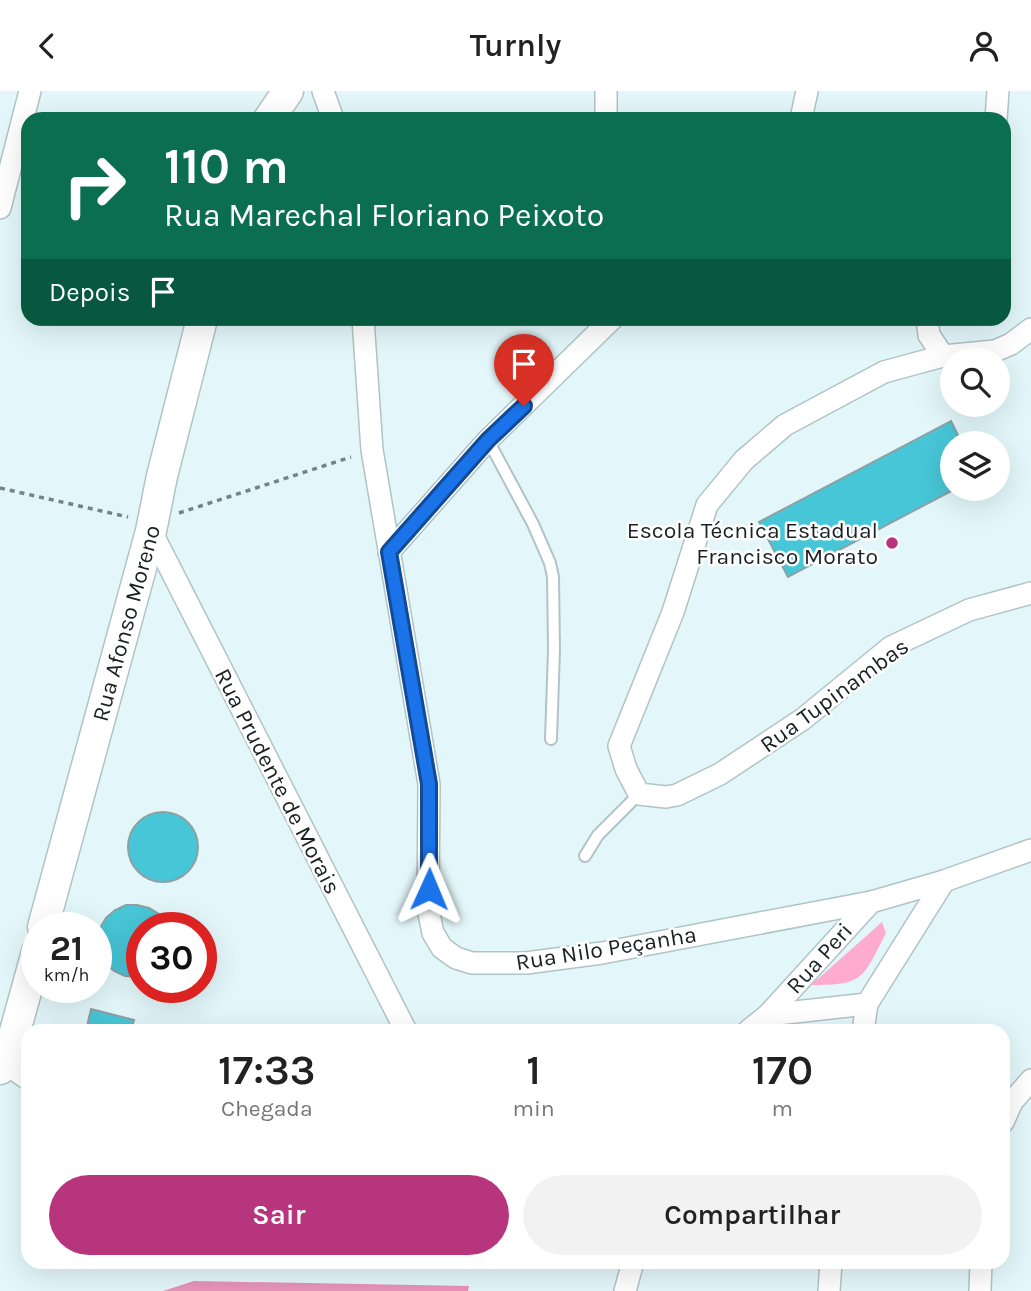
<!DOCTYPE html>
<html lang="pt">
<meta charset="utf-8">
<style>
:root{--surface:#fff;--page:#f2f2f2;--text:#222;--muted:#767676;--accent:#b7357c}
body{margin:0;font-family:Karla,sans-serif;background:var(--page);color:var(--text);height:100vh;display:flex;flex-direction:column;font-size:26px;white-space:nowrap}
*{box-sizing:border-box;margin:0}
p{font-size:23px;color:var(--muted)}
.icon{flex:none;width:38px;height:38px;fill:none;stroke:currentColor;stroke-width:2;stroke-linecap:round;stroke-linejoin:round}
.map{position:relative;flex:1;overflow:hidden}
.drawer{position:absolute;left:21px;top:933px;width:989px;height:245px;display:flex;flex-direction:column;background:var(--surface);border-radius:21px;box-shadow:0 7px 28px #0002}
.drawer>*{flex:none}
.guide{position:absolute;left:21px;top:21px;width:990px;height:214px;border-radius:21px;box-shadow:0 7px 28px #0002;background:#0b6e4f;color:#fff;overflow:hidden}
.tools{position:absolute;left:940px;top:256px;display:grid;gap:14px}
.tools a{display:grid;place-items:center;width:70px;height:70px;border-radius:50%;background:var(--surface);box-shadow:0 7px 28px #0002;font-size:35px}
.speed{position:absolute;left:21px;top:821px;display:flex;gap:14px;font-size:35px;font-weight:700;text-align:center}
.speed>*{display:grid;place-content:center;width:91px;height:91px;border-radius:50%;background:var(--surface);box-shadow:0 7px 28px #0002;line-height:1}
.speed small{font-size:18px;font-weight:400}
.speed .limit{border:10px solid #d22;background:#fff;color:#111}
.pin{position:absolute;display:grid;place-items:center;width:60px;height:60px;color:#fff;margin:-72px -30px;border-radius:50% 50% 50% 0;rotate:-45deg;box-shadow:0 0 7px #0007}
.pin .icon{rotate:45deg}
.me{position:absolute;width:77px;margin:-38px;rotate:1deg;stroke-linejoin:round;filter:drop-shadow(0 0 5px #0008)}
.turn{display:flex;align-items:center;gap:24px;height:147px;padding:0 28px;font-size:32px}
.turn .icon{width:91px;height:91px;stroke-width:2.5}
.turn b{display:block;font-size:49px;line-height:60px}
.then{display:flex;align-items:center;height:66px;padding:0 28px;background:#0003;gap:14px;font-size:26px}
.eta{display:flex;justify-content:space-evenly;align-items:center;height:119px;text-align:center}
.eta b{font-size:42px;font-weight:600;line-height:49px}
.cta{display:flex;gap:14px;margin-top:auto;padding:14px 28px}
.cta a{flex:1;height:80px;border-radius:42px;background:var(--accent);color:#fff;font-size:28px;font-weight:600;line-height:80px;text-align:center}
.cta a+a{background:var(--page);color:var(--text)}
header{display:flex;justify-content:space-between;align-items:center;height:91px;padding:0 28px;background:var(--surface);font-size:32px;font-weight:600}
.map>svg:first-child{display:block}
.green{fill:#fdacd0}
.forest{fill:#e793b9}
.building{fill:#47c6d7;stroke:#8da0a3;stroke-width:2}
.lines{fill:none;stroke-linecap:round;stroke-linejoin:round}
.lane-casing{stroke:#b0c3c6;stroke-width:14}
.street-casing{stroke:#b0c3c6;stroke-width:24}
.secondary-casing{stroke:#b0c3c6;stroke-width:33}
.path{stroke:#768385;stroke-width:3.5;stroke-dasharray:5 5;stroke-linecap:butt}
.lane{stroke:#fff;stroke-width:10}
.street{stroke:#fff;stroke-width:21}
.secondary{stroke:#fff;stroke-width:30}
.route-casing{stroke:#114b97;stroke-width:18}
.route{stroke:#1a73e8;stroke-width:12}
.poi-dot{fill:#b7357c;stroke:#fff;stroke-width:2.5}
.labels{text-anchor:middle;stroke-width:5;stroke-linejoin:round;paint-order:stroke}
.poi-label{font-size:23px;fill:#1a2122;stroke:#fff;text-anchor:end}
.street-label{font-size:23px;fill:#1a2122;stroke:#fff}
</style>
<header><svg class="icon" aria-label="back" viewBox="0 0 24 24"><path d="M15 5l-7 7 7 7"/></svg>Turnly<svg class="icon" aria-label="person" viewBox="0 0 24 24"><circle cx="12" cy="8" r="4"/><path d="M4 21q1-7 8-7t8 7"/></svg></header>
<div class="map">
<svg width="1031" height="1200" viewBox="0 0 1031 1200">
<rect width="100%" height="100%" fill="#e3f7fa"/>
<path class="green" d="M882,831L886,842C862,888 865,894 811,894Z"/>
<path class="forest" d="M194,1190L469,1195L468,1200H163Z"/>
<g class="building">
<path d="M951,330L962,352H952V397H957L788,486L759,431Z"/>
<circle cx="163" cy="756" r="35"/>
<path d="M126,814H137L149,817L159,823L167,836H142V885L137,886L125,885L114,880L105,872L99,861L98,849L100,837L106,827L115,819Z"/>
<path d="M91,918L134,929L131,940H86Z"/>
</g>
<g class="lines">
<g class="lane-casing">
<g id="lane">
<path d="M488,349L533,433L550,472L553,486L554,559L551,648"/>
<path d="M585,765L598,744L639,703"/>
</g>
</g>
<g class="street-casing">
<g id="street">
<path d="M323,0L333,28"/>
<path d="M606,0V28"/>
<path d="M801,28L807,0"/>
<path d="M996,28L998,0"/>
<path d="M0,117L30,0"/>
<path d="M363,228L372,359L429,693L428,818L433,842L442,857L456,867L472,872H526L602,862L871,811L944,790L1031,759"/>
<path d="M927,228L929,244L943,265"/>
<path d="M1031,238L1011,253L995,260L943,265L884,281L785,334L744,369L707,414L673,521L619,655L626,678L639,703L666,706L677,704L720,683L803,628L891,556L969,519L1031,502"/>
<path d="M151,440L406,940"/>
<path d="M389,461L488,349L612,228"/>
<path d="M768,924L867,913"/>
<path d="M748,940L768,924L871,811"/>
<path d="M863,940L867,913L944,790"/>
<path d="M6,973L28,988"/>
<path d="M1003,1031L1012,1011L1031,989"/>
<path d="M625,1200L633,1171"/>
<path d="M829,1200L831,1171"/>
<path d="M980,1200L981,1171"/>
</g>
</g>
<g class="secondary-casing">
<g id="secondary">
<path d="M269,28L288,0"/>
<path id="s1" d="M43,836L151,440L162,385L202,228"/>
<path d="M0,978L6,973L37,861"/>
</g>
</g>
<g class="path">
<path d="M0,397L128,426"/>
<path d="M179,422L351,366"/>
</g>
<use href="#lane" class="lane"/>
<use href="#street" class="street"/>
<use href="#secondary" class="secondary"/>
</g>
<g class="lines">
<g class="route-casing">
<path id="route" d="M429,798V693L389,461L488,349L524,315"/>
</g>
<use href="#route" class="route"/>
</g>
<circle class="poi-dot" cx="892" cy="452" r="7"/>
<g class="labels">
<g class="poi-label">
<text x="878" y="447">Escola Técnica Estadual<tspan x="878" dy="26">Francisco Morato</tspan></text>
</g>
<g class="street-label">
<text dy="8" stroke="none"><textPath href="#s1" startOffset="315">Rua Afonso Moreno</textPath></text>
<text transform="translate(834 604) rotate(-36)" y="8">Rua Tupinambas</text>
<text transform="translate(278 690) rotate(63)" y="8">Rua Prudente de Morais</text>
<text transform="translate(606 857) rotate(-9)" y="8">Rua Nilo Peçanha</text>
<text transform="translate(819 867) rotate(-48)" y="8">Rua Peri</text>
</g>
</g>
</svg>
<div class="tools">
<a><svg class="icon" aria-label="search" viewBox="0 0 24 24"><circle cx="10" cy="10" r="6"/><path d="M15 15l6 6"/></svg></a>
<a><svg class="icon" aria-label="layers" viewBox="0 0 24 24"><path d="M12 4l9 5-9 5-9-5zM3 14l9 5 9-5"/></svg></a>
</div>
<div class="speed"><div>21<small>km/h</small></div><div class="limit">30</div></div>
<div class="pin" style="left:524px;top:315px;background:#d93025"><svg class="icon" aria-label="arrive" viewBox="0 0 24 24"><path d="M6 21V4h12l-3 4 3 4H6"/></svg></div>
<svg class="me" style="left:429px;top:798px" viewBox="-20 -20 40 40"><path d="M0-17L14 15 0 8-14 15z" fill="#1a73e8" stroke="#fff" stroke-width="4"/></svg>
<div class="guide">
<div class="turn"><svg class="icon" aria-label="right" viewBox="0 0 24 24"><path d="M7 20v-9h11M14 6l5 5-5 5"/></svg><div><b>110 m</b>Rua Marechal Floriano Peixoto</div></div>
<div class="then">Depois<svg class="icon" aria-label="arrive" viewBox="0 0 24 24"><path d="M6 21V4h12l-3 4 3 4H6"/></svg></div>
</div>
<section class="drawer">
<div class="eta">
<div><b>17:33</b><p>Chegada</p></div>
<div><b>1</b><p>min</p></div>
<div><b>170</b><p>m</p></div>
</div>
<div class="cta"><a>Sair</a><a>Compartilhar</a></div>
</section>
</div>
